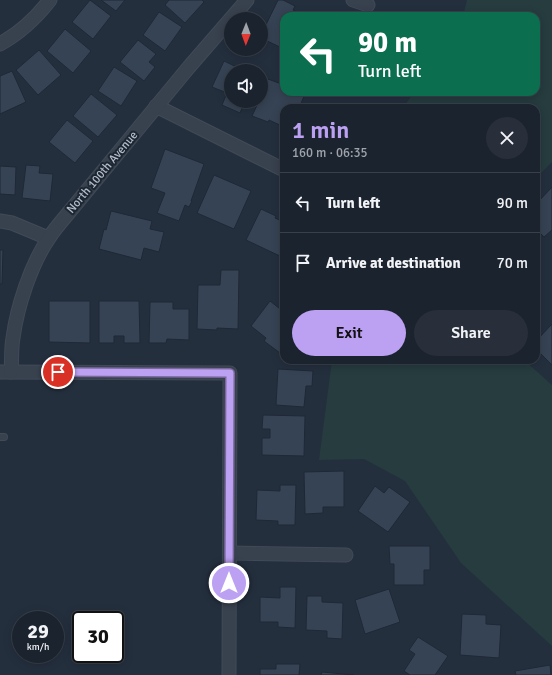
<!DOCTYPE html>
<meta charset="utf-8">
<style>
:root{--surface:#1b232e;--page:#282f3a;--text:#f1f3f6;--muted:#a0a4aa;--line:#39404a;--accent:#bca0f2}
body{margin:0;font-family:Signika,sans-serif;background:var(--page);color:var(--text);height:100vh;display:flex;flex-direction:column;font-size:15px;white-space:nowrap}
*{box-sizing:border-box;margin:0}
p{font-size:13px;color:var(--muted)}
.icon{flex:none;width:22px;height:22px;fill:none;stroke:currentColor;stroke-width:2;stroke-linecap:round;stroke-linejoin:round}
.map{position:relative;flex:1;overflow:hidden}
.details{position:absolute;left:280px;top:104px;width:260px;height:260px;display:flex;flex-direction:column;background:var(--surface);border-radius:12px;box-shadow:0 2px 10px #0003,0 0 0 1px var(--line)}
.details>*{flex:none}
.banner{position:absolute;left:280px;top:12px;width:260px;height:84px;border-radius:12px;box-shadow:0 2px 10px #0003,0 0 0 1px var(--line);background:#0b6e4f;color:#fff;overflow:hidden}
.needle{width:26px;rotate:181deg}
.tools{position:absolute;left:224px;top:12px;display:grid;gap:8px}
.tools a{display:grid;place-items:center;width:44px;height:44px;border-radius:50%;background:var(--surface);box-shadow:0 2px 10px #0003,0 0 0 1px var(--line);font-size:20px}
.speed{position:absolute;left:12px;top:611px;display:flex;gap:8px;font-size:20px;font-weight:700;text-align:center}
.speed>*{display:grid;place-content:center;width:52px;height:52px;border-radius:50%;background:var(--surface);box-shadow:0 2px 10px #0003,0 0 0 1px var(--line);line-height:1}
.speed small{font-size:10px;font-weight:400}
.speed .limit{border:2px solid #111;border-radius:6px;background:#fff;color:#111}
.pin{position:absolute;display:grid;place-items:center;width:34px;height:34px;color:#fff;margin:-17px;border:2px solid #fff;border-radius:50%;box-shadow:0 1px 4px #0007}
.me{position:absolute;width:44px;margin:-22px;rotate:0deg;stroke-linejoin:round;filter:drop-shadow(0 0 3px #0008)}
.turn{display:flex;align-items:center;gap:14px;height:84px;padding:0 12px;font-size:18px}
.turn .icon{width:52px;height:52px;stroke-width:2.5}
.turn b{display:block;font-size:28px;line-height:34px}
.round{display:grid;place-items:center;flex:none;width:42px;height:42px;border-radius:21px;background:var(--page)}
.head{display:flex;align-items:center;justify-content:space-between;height:68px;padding:0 12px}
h1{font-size:24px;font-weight:600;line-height:30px;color:var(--accent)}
.primary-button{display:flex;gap:8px;margin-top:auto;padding:8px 12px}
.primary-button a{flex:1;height:46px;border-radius:24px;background:var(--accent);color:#111;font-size:16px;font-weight:600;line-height:46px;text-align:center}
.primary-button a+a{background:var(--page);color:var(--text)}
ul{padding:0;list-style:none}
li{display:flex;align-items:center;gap:12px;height:60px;padding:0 12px;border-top:1px solid var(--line)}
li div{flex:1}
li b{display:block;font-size:15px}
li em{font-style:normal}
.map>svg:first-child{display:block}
.green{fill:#263c3f}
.building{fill:#364354;stroke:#1f2835}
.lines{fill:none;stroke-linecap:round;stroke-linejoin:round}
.service-casing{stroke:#414a57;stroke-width:8}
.minor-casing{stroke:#414a57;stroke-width:15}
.service{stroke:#38414e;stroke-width:6}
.minor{stroke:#38414e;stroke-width:13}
.route-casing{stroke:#7a689d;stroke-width:10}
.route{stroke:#bca0f2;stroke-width:7}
.labels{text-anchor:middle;stroke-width:4;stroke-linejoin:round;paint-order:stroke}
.street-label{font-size:12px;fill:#b4bcc9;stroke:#1d2633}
</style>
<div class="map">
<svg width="552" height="675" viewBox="0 0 552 675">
<rect width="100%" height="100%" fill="#242f3e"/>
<g class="green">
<path d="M467,0H552V162L536,178V108H403L414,92H536V16H463Z"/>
<path d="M332,360H524L552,385V646L461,563L405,481L364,459L319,460Z"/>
</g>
<g class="building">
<path d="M90,0L111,16L93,39L72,22Z"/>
<path d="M101,0H125L116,11Z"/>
<path d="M169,0H202L204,2L185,23L165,5Z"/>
<path d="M278,0H283L295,6L293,10L305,16H284V49L261,38V35Z"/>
<path d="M159,12L182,27L165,51L143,35Z"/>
<path d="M65,29L91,51L73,73L47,51Z"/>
<path d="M138,40L156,54L149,62L155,67L144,81L120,62Z"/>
<path d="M39,50L61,75L38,95L16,70Z"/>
<path d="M224,61L245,71H231V101H245L240,113L222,105L227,93L212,87Z"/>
<path d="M114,67L137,81L121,106L98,91Z"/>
<path d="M12,71L26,102L0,114V76Z"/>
<path d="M268,79L284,85V92H300L305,94L299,108H284V127L269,120L268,122L252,116L259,101H261V95Z"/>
<path d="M91,94L117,115L98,137L73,116Z"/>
<path d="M67,120L93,141L75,163L49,142Z"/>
<path d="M165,149L204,164L191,201H192L189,207L185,205L179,221L157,213L165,193L151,188Z"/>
<path d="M26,165L40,166L39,173L53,174L50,201L22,198Z"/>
<path d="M0,166L16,167L15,195L0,194Z"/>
<path d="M214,175L251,191L234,229L197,213Z"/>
<path d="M552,187V230L544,237L536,229V202L537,203Z"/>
<path d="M261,209L276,216L275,218L284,222V253L282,257L246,240Z"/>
<path d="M111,211L152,221L150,229L164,232L159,252L144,248L141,260L99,249L104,229L106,230Z"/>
<path d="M0,250H3L2,284H0Z"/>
<path d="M221,270H239L238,329L217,328V330L197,329L198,285H220Z"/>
<path d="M49,301H90V343L49,342Z"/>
<path d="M99,301H139L140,343H124V336H114V343H99Z"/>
<path d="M270,301L284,312V347L280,353L264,341L266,338L251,326Z"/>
<path d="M150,302H173V309H189V340L167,339L166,343H149Z"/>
<path d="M552,324V365L536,349V341Z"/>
<path d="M278,369L313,371L312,386H306L304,407L276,405Z"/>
<path d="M263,415L305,416L304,456L262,455V438H270V429H262Z"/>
<path d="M344,471V507H323V513L305,514L304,472Z"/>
<path d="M280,485H296L295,525H278V521L256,520L257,490L280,491Z"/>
<path d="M375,486L384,493L389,487L410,502L388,532L358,511Z"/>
<path d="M389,546H430V570H424V585H394V564H390Z"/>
<path d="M280,587H296L295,628L278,627V622H260V597L280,598Z"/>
<path d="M389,589L400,622L365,634L355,600Z"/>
<path d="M307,596H322V602L343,603L342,639L327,638V631L306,630Z"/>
<path d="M462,614L486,615V624L501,625L499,658L460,655Z"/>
<path d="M418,637L448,656L435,675H410L404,671L415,654L409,650Z"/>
<path d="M276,664H300L299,675H260V669H276Z"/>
<path d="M550,665L551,675H516L515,671Z"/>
<path d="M322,672L354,675H321Z"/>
</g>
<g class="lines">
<g class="service-casing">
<path id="service" d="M0,437H4"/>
</g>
<g class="minor-casing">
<g id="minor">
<path d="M353,0L368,5"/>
<path d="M0,44C20,33 36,18 50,0"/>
<path d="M156,106L284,170"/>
<path d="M0,221L12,223L48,238"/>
<path d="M0,372L230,373L229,675"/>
<path d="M11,372C12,361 11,349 13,338C17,307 31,264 49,238C54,230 60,223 66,216L189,67L247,0"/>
<path d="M230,553L346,555"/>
</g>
</g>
<use href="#service" class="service"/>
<use href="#minor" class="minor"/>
</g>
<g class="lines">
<g class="route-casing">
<path id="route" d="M58,372L230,373L229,583"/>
</g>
<use href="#route" class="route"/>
</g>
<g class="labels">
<g class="street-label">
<text transform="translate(102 172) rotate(-50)" y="4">North 100th Avenue</text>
</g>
</g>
</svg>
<div class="tools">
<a><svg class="needle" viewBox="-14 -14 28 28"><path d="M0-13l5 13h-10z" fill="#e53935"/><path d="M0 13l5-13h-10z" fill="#a0a4aa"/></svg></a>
<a><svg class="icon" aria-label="sound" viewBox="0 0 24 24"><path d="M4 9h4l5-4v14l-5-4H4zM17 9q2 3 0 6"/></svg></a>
</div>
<div class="speed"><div>29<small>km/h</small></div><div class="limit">30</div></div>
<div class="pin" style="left:58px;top:372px;background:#d93025"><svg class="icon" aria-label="arrive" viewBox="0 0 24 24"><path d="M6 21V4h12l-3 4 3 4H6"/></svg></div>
<svg class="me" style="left:229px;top:583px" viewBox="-20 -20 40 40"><circle r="17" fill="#bca0f2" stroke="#fff" stroke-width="3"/><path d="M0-11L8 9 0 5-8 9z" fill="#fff"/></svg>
<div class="banner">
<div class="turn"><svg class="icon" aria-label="left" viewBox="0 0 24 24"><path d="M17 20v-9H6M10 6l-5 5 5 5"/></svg><div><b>90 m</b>Turn left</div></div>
</div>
<section class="details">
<div class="head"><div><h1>1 min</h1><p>160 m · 06:35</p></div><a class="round"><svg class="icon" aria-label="close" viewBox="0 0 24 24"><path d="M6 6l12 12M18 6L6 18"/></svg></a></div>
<ul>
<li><svg class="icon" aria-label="left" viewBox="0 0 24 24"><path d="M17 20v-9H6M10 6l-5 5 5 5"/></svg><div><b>Turn left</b></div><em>90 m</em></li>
<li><svg class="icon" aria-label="arrive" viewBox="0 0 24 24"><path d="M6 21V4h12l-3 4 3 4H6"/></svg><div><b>Arrive at destination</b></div><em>70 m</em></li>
</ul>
<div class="primary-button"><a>Exit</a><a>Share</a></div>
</section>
</div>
